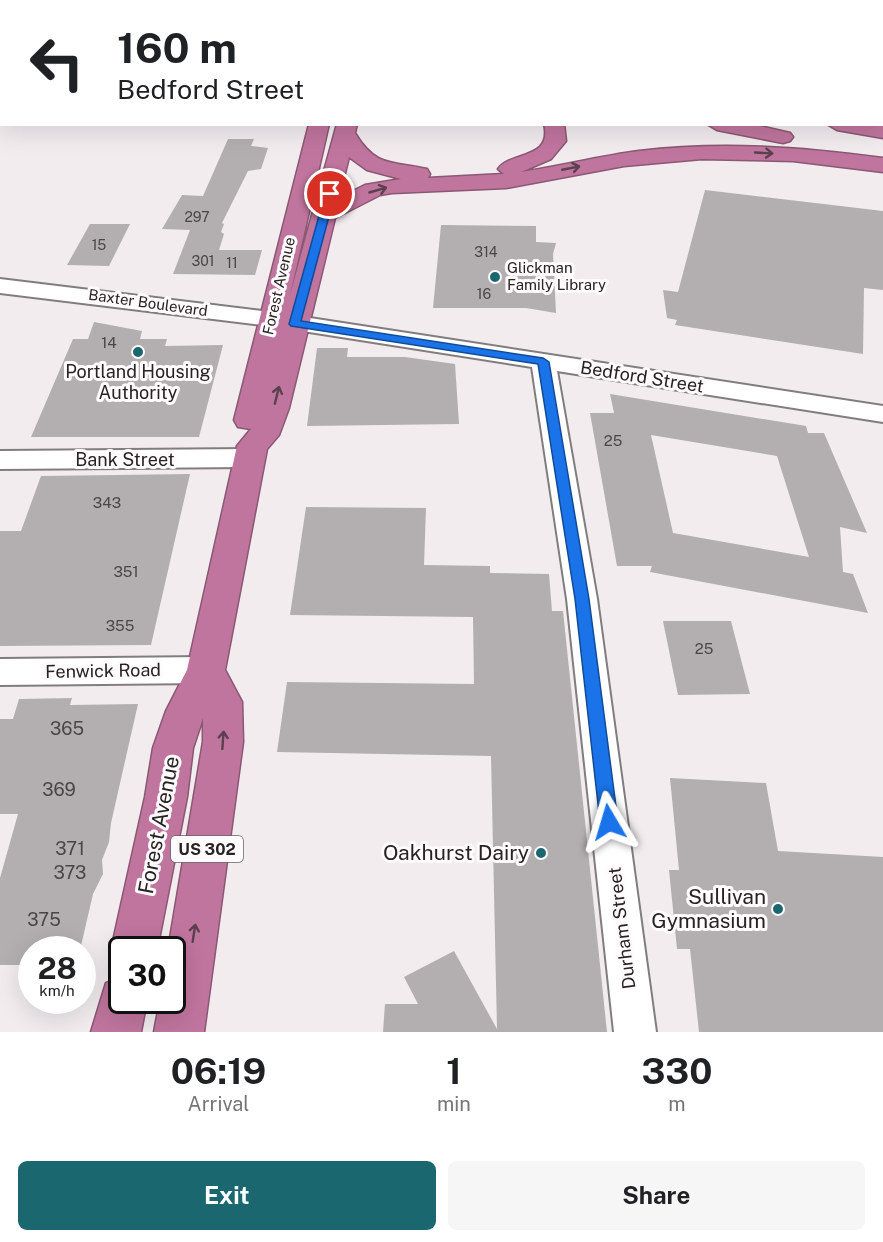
<!DOCTYPE html>
<style>
:root{--surface:#fff;--page:#f6f6f6;--text:#202124;--muted:#757577;--accent:#1b6770}
body{margin:0;font-family:"Public Sans",sans-serif;background:var(--page);color:var(--text);height:100vh;display:flex;flex-direction:column;font-size:22px;white-space:nowrap}
*{box-sizing:border-box;margin:0}
p{font-size:20px;color:var(--muted)}
.icon{flex:none;width:33px;height:33px;fill:none;stroke:currentColor;stroke-width:2;stroke-linecap:round;stroke-linejoin:round}
.map{position:relative;height:1032px;overflow:hidden}
.panel{display:flex;flex-direction:column;background:var(--surface);flex:1}
.panel>*{flex:none}
.top-card{position:absolute;left:0px;top:0px;width:884px;height:126px;box-shadow:0 6px 24px #0002;background:#fff;color:var(--text);overflow:hidden}
.speed{position:absolute;left:18px;top:936px;display:flex;gap:12px;font-size:30px;font-weight:700;text-align:center}
.speed>*{display:grid;place-content:center;width:78px;height:78px;border-radius:50%;background:var(--surface);box-shadow:0 6px 24px #0002;line-height:1}
.speed small{font-size:15px;font-weight:400}
.speed .limit{border:3px solid #111;border-radius:9px;background:#fff;color:#111}
.pin{position:absolute;display:grid;place-items:center;width:51px;height:51px;color:#fff;margin:-26px;border:3px solid #fff;border-radius:50%;box-shadow:0 2px 6px #0007}
.me{position:absolute;width:66px;margin:-33px;rotate:353deg;stroke-linejoin:round;filter:drop-shadow(0 0 4px #0008)}
.turn{display:flex;align-items:center;gap:21px;height:126px;padding:0 18px;font-size:27px}
.turn .icon{width:78px;height:78px;stroke-width:2.5}
.turn b{display:block;font-size:42px;line-height:51px}
.eta{display:flex;justify-content:space-evenly;align-items:center;height:102px;text-align:center}
.eta b{font-size:36px;font-weight:700;line-height:42px}
.cta{display:flex;gap:12px;margin-top:auto;padding:12px 18px}
.cta a{flex:1;height:69px;border-radius:9px;background:var(--accent);color:#fff;font-size:24px;font-weight:700;line-height:69px;text-align:center}
.cta a+a{background:var(--page);color:var(--text)}
.map>svg:first-child{display:block}
.green{fill:#fbcfe5}
.building{fill:#b3aeb0;fill-rule:evenodd}
.lines{fill:none;stroke-linecap:round;stroke-linejoin:round}
.minor-casing{stroke:#817d7f;stroke-width:4}
.major-casing{stroke:#8a5873;stroke-width:3}
.highway-casing{stroke:#8a5873;stroke-width:3}
.minor{fill:#fff;fill-rule:evenodd}
.major{fill:#d9acc5;fill-rule:evenodd}
.highway{fill:#c0759e;fill-rule:evenodd}
.oneway{stroke:#5b404f}
.route{fill:#1a73e8;stroke:#114b97;stroke-width:1.5}
.poi-dot{fill:#1b6770;stroke:#fffafc;stroke-width:2}
.labels{text-anchor:middle;stroke-width:6;stroke-linejoin:round;paint-order:stroke}
.far-number-label{font-size:14px;fill:#484647}
.far-poi-label{font-size:15px;fill:#252324;stroke:#fffafc;text-anchor:start}
.far-street-label{font-size:15px;fill:#252324;stroke:#fffafc}
.number-label{font-size:15px;fill:#484647}
.shield{fill:#fffafc;stroke:#666465;stroke-width:1.5}
.shield-label{font-size:16px;font-weight:bold;fill:#252324}
.poi-label{font-size:18px;fill:#252324;stroke:#fffafc}
.street-label{font-size:18px;fill:#252324;stroke:#fffafc}
.near-number-label{font-size:18px;fill:#484647}
.near-street-label{font-size:21px;fill:#252324;stroke:#fffafc}
.near-poi-label{font-size:21px;fill:#252324;stroke:#fffafc;text-anchor:end}
</style>
<div class="map">
<svg width="883" height="1032" viewBox="0 0 883 1032">
<rect width="100%" height="100%" fill="#f2ecef"/>
<path class="green" d="M600,0H883V97L882,2Z"/>
<g class="building">
<path d="M228,139H254L251,146L268,148L261,169L248,171L222,223L224,224L221,232L224,234L219,250H262L255,275L173,274L190,230L162,229L182,195L203,196Z"/>
<path d="M705,190L883,211V290L864,288L863,354L675,325L677,320L667,318L663,290L678,292Z"/>
<path d="M90,224H130L109,266L67,265Z"/>
<path d="M441,225L536,226V242L556,243L553,254L556,313L526,308H433Z"/>
<path d="M94,322L142,331L140,339H167L165,346L223,345L199,437H31L73,339H88Z"/>
<path d="M317,348H348L347,357H405L455,364L459,424L307,426Z"/>
<path d="M610,394L806,426L808,433H824L867,533L840,527L843,572L853,574L868,613L650,572L652,566H617L590,413H614ZM651,435L777,456L809,557L673,533Z"/>
<path d="M190,474L151,645L0,646V531H21L41,476Z"/>
<path d="M306,507L426,508L424,565L490,566V573L549,574L552,611H563L607,1032H383L385,1004H418L404,977L454,951L497,1029L491,756L277,752L287,682L474,684L473,617L290,615Z"/>
<path d="M663,621H731L750,694L678,695Z"/>
<path d="M72,698L70,705L138,704L111,823L109,842L102,860L103,874L93,894L80,950H32V965H0V878L18,814H0V719H13L19,699Z"/>
<path d="M670,778L766,783L778,851L883,857V1032H699L690,949H677L669,870H679Z"/>
</g>
<g class="lines">
<g class="minor-casing">
<g id="minor">
<path d="M0,279L271,312L883,406V422L557,371L597,599L656,1032H614L567,599L532,367L271,326L0,293Z"/>
<path d="M250,449L260,452L263,458L260,464L250,467L0,469V451Z"/>
<path d="M206,657L218,661L222,670L218,679L206,683L0,685V659Z"/>
</g>
</g>
<g class="major-casing">
<path id="major" d="M371,0H387L370,2Z"/>
</g>
<g class="highway-casing">
<g id="highway">
<path d="M4,0H25L26,2H5Z"/>
<path d="M53,0H75L76,2H54Z"/>
<path d="M144,0H168L169,2H145Z"/>
<path d="M345,0H361L344,2Z"/>
<path d="M405,0H425L404,2Z"/>
<path d="M522,0H540L541,2H523Z"/>
<path d="M309,124H329L290,295L337,124H357L355,133C376,168 392,161 427,169L430,174L428,178L504,174L498,169C510,151 553,160 544,124H564L566,141L551,159L521,172C561,166 600,156 639,151C721,141 802,147 883,158V172L793,161L702,159L624,166L506,188L392,193L380,195L335,218L289,408L279,435L267,449L225,670L242,702L243,742L204,1032H154L160,1000H172V950H168L203,742V718L193,748L187,797L157,950H122V968L117,966L111,950L145,797L153,748L166,711L187,670L237,446L251,429L238,427L234,420ZM349,157L367,170L401,179L365,185L339,198Z"/>
<path d="M707,124H751L790,133L793,137L790,141L783,143L717,130Z"/>
<path d="M827,124L883,126V138L837,130Z"/>
<path d="M122,976V1000H147L141,1032H91L106,983Z"/>
</g>
</g>
<use href="#minor" class="minor"/>
<use href="#major" class="major"/>
<use href="#highway" class="highway"/>
</g>
<defs><path id="oneway-shaft" d="M-6 0H5M1.5-3L5.5 0L1.5 3" fill="none" stroke-width="1.6" stroke-linecap="round" stroke-linejoin="round" transform="scale(1.5)"/></defs>
<g class="oneway">
<use href="#oneway-shaft" transform="translate(764 153) rotate(3)"/>
<use href="#oneway-shaft" transform="translate(571 168) rotate(-11)"/>
<use href="#oneway-shaft" transform="translate(378 190) rotate(-16)"/>
<use href="#oneway-shaft" transform="translate(277 395) rotate(-76)"/>
<use href="#oneway-shaft" transform="translate(223 740) rotate(-86)"/>
<use href="#oneway-shaft" transform="translate(194 933) rotate(-81)"/>
</g>
<path class="route" d="M330,191L335,194L301,321L543,358L549,362L589,599L618,822L616,828L609,830L603,828L600,822L575,599L538,364L291,326L289,324L325,194Z"/>
<g class="poi-dot">
<circle cx="495" cy="277" r="6"/>
<circle cx="138" cy="352" r="6"/>
<circle cx="541" cy="853" r="6"/>
<circle cx="778" cy="909" r="6"/>
</g>
<g class="labels">
<g class="far-number-label">
<text x="197" y="222">297</text>
<text x="99" y="250">15</text>
<text x="486" y="257">314</text>
<text x="203" y="266">301</text>
<text x="232" y="268">11</text>
<text x="484" y="299">16</text>
</g>
<g class="far-poi-label">
<text x="507" y="273">Glickman<tspan x="507" dy="17">Family Library</tspan></text>
</g>
<g class="far-street-label">
<text transform="translate(279 286) rotate(-77)" y="5">Forest Avenue</text>
<text transform="translate(148 303) rotate(8)" y="5">Baxter Boulevard</text>
</g>
<g class="number-label">
<text x="109" y="348">14</text>
<text x="613" y="446">25</text>
<text x="107" y="508">343</text>
<text x="126" y="577">351</text>
<text x="120" y="631">355</text>
<text x="704" y="654">25</text>
</g>
<rect class="shield" x="171" y="836" width="72" height="26" rx="4.5"/>
<g class="shield-label">
<text x="207" y="855">US 302</text>
</g>
<g class="poi-label">
<text x="138" y="378">Portland Housing<tspan x="138" dy="21">Authority</tspan></text>
</g>
<g class="street-label">
<text transform="translate(642 377) rotate(9)" y="6">Bedford Street</text>
<text x="125" y="466">Bank Street</text>
<text transform="translate(103 671) rotate(-1)" y="6">Fenwick Road</text>
<text transform="translate(622 928) rotate(-97)" y="6">Durham Street</text>
</g>
<g class="near-number-label">
<text x="67" y="735">365</text>
<text x="59" y="796">369</text>
<text x="70" y="855">371</text>
<text x="70" y="879">373</text>
<text x="44" y="926">375</text>
</g>
<g class="near-street-label">
<text transform="translate(159 825) rotate(-79)" y="7">Forest Avenue</text>
</g>
<g class="near-poi-label">
<text x="529" y="860">Oakhurst Dairy</text>
<text x="766" y="904">Sullivan<tspan x="766" dy="24">Gymnasium</tspan></text>
</g>
</g>
</svg>
<div class="speed"><div>28<small>km/h</small></div><div class="limit">30</div></div>
<div class="pin" style="left:330px;top:194px;background:#d93025"><svg class="icon" aria-label="arrive" viewBox="0 0 24 24"><path d="M6 21V4h12l-3 4 3 4H6"/></svg></div>
<svg class="me" style="left:609px;top:822px" viewBox="-20 -20 40 40"><path d="M0-17L14 15 0 8-14 15z" fill="#1a73e8" stroke="#fff" stroke-width="4"/></svg>
<div class="top-card">
<div class="turn"><svg class="icon" aria-label="left" viewBox="0 0 24 24"><path d="M17 20v-9H6M10 6l-5 5 5 5"/></svg><div><b>160 m</b>Bedford Street</div></div>
</div>
</div>
<section class="panel">
<div class="eta">
<div><b>06:19</b><p>Arrival</p></div>
<div><b>1</b><p>min</p></div>
<div><b>330</b><p>m</p></div>
</div>
<div class="cta"><a>Exit</a><a>Share</a></div>
</section>
